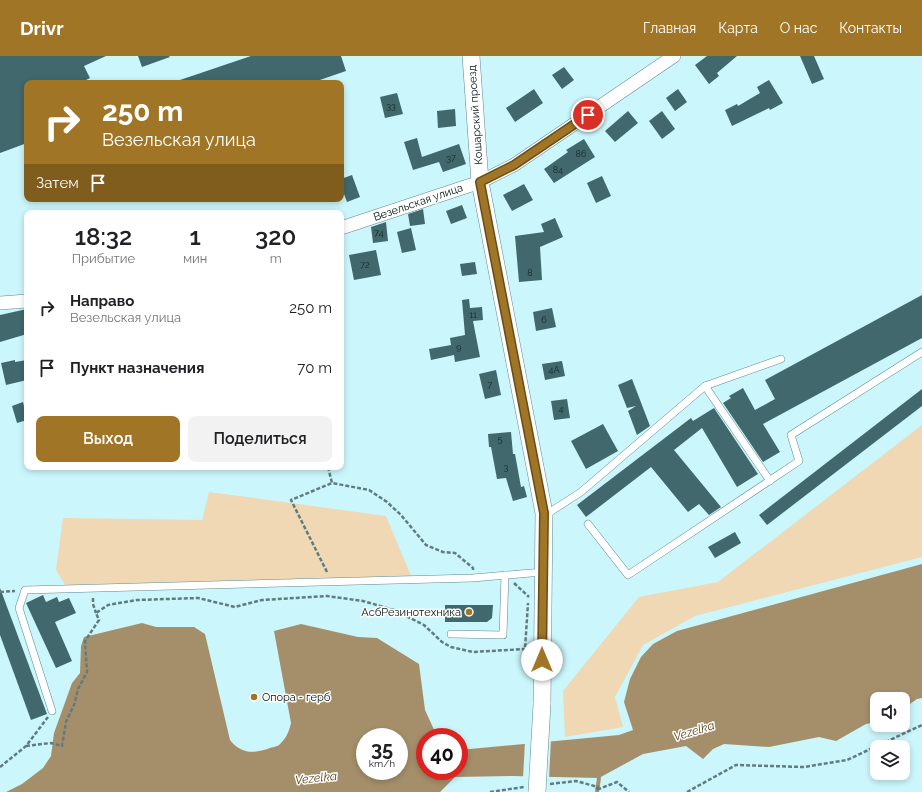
<!DOCTYPE html>
<html lang="ru">
<meta charset="utf-8">
<style>
:root{--surface:#fff;--page:#f2f2f2;--text:#202124;--muted:#757577;--accent:#a07525}
body{margin:0;font-family:Raleway,sans-serif;background:var(--page);color:var(--text);height:100vh;display:flex;flex-direction:column;font-size:15px;white-space:nowrap}
*{box-sizing:border-box;margin:0}
p{font-size:13px;color:var(--muted)}
.icon{flex:none;width:22px;height:22px;fill:none;stroke:currentColor;stroke-width:2;stroke-linecap:round;stroke-linejoin:round}
.map{position:relative;flex:1;overflow:hidden}
.details{position:absolute;left:24px;top:154px;width:320px;height:260px;display:flex;flex-direction:column;background:var(--surface);border-radius:8px;box-shadow:0 2px 6px #0003}
.details>*{flex:none}
.banner{position:absolute;left:24px;top:24px;width:320px;height:122px;border-radius:8px;box-shadow:0 2px 6px #0003;background:#a07525;color:#fff;overflow:hidden}
.tools{position:absolute;left:870px;top:636px;display:grid;gap:8px}
.tools a{display:grid;place-items:center;width:40px;height:40px;border-radius:8px;background:var(--surface);box-shadow:0 2px 6px #0003;font-size:20px}
.speed{position:absolute;left:356px;top:672px;display:flex;gap:8px;font-size:20px;font-weight:700;text-align:center}
.speed>*{display:grid;place-content:center;width:52px;height:52px;border-radius:50%;background:var(--surface);box-shadow:0 2px 6px #0003;line-height:1}
.speed small{font-size:10px;font-weight:400}
.speed .limit{border:6px solid #d22;background:#fff;color:#111}
.pin{position:absolute;display:grid;place-items:center;width:34px;height:34px;color:#fff;margin:-17px;border:2px solid #fff;border-radius:50%;box-shadow:0 1px 4px #0007}
.me{position:absolute;width:44px;margin:-22px;rotate:0deg;stroke-linejoin:round;filter:drop-shadow(0 0 3px #0008)}
.turn{display:flex;align-items:center;gap:14px;height:84px;padding:0 12px;font-size:18px}
.turn .icon{width:52px;height:52px;stroke-width:2.5}
.turn b{display:block;font-size:28px;line-height:34px}
.then{display:flex;align-items:center;height:38px;padding:0 12px;background:#0003;gap:8px;font-size:15px}
.eta{display:flex;justify-content:space-evenly;align-items:center;height:68px;text-align:center}
.eta b{font-size:24px;font-weight:600;line-height:28px}
.action{display:flex;gap:8px;margin-top:auto;padding:8px 12px}
.action a{flex:1;height:46px;border-radius:8px;background:var(--accent);color:#fff;font-size:16px;font-weight:600;line-height:46px;text-align:center}
.action a+a{background:var(--page);color:var(--text)}
ul{padding:0;list-style:none}
li{display:flex;align-items:center;gap:12px;height:60px;padding:0 12px}
li div{flex:1}
li b{display:block;font-size:15px}
li em{font-style:normal}
header{display:flex;align-items:center;gap:24px;box-sizing:border-box;height:56px;padding:0 20px;background:var(--accent);color:#fff}
header strong{font-size:19px}
nav{display:flex;gap:22px;margin-inline-start:auto;font-size:14px}
.map>svg:first-child{display:block}
.green{fill:#efd8b3}
.water{fill:#a58f6b;fill-rule:evenodd}
.pier{fill:#cbf6fb}
.lines{fill:none;stroke-linecap:round;stroke-linejoin:round}
.stream{stroke:#a58f6b;stroke-width:4}
.building{fill:#41686c}
.service-casing{stroke:#61898e;stroke-width:8}
.minor-casing{stroke:#61898e;stroke-width:14}
.tertiary-casing{stroke:#61898e;stroke-width:18}
.path{stroke:#607c7f;stroke-width:2.5;stroke-dasharray:4 2;stroke-linecap:butt}
.service{stroke:#fff;stroke-width:7}
.minor{stroke:#fff;stroke-width:13}
.tertiary{stroke:#fff;stroke-width:17}
.tertiary-bridge-casing{stroke:#61898e;stroke-width:18;stroke-linecap:butt}
.tertiary-bridge{stroke:#fff;stroke-width:17}
.route-casing{stroke:#684c18;stroke-width:10}
.route{stroke:#a07525;stroke-width:7}
.poi-dot{fill:#a07525;stroke:#fff;stroke-width:1.5}
.labels{text-anchor:middle;stroke-width:3;stroke-linejoin:round;paint-order:stroke}
.number-label{font-size:9px;fill:#13282a}
.street-label{font-size:11px;fill:#041314;stroke:#fff}
.poi-label{font-size:11px;fill:#041314;stroke:#fff;text-anchor:end}
.water-label{font-size:12px;font-style:italic;fill:#5c4316;stroke:#fff}
</style>
<header>
<strong>Drivr</strong>
<nav><a>Главная</a><a>Карта</a><a>О нас</a><a>Контакты</a></nav>
</header>
<div class="map">
<svg width="922" height="736" viewBox="0 0 922 736">
<rect width="100%" height="100%" fill="#cbf6fb"/>
<g class="green">
<path d="M922,369V501L695,560L643,589L615,641L623,671L565,681L563,635L639,541L718,526Z"/>
<path d="M209,436L386,460L411,520L65,529L56,514L63,462L202,464Z"/>
</g>
<path class="water" d="M922,508V642L917,643L903,653V643H877V666L866,668L836,685L819,681L769,691L724,688L713,693L703,703L686,690L643,698L599,722L512,720L455,721L440,736H6L22,728L43,712L51,700L54,677L72,627L80,617L81,590L84,581L142,567L156,571H194L205,578L230,684C241,698 254,698 270,692C274,691 279,690 281,687C287,681 289,675 291,667L274,575L301,568L358,581L377,582L419,608L425,654L436,678V681H425V715H459V694L619,679L633,674L624,646L630,623L641,601L653,588L677,575ZM365,681H399V715H365Z"/>
<path class="pier" d="M551,683L549,723H523L525,685Z"/>
<g class="lines">
<path class="stream" d="M597,736L599,722"/>
</g>
<g class="building">
<path d="M0,0H106L84,10L90,22L80,27H27V87L0,97Z"/>
<path d="M138,0H169L170,1L142,11Z"/>
<path d="M251,0H341L346,15L311,27H177V25Z"/>
<path d="M707,0H737L717,17L719,20L709,28L695,9Z"/>
<path d="M800,0H814L824,23L812,28Z"/>
<path d="M564,11L574,24L562,33L552,19Z"/>
<path d="M769,24L783,47L770,54L769,52L732,70L725,54L737,48L738,50L760,37L757,31Z"/>
<path d="M534,33L543,47L515,66L506,52Z"/>
<path d="M678,33L687,46L675,55L666,42Z"/>
<path d="M397,37L403,58L385,62L380,41Z"/>
<path d="M455,53L456,70L438,72L437,55Z"/>
<path d="M628,55L638,67L615,86L605,75Z"/>
<path d="M662,55L675,73L662,83L649,65Z"/>
<path d="M417,82L422,101L459,88L466,108L443,116L439,106L413,114L404,86Z"/>
<path d="M584,83L595,101L554,127L544,113L568,96L566,94Z"/>
<path d="M352,119L360,141L347,146L341,130V123Z"/>
<path d="M602,120L611,140L596,147L587,127Z"/>
<path d="M524,128L533,144L512,155L503,139Z"/>
<path d="M462,149L467,162L451,168L446,155Z"/>
<path d="M423,153L425,168L410,170L408,158Z"/>
<path d="M555,162L563,181L540,191L542,224L519,226L515,180L544,176L541,168Z"/>
<path d="M386,166L388,185L373,187L371,171Z"/>
<path d="M411,172L416,194L402,197L397,176Z"/>
<path d="M376,194L381,219L354,224L349,199Z"/>
<path d="M475,206L477,218L462,220L460,208Z"/>
<path d="M922,239V282L763,368L780,396L763,406L723,347L731,342L729,340L743,332L755,354L775,343L765,324Z"/>
<path d="M469,243L470,252L482,251L483,264L473,265L480,301L455,306L454,299L431,304L429,293L451,289L450,282L465,279L462,244Z"/>
<path d="M552,252L556,271L536,275L533,256Z"/>
<path d="M27,253V278L0,286V259Z"/>
<path d="M15,304V306L27,304V324L6,329L1,307Z"/>
<path d="M562,305L565,320L545,324L542,308Z"/>
<path d="M496,314L501,339L485,343L479,318Z"/>
<path d="M632,323L650,370L637,379L628,355L636,350L627,352L618,329Z"/>
<path d="M922,333V350L767,469L759,459Z"/>
<path d="M567,343L570,362L554,364L551,345Z"/>
<path d="M23,346L27,364L17,367L12,350Z"/>
<path d="M714,352L758,418L737,431L702,372L674,394L721,451L709,459L699,448L688,456L651,411L586,461L577,449L691,362L693,365Z"/>
<path d="M603,368L618,395L586,413L571,385Z"/>
<path d="M511,376L513,398H515L521,431L524,430L527,441L513,445L506,422L497,423L491,391H489L488,378Z"/>
<path d="M735,476L741,487L715,502L708,491Z"/>
<path d="M0,532L47,658L31,664L0,579Z"/>
<path d="M43,539L46,546L57,541L59,546L69,542L76,557L55,566L72,605L56,612L26,547Z"/>
<path d="M445,549H493L492,562L487,566H445Z"/>
</g>
<g class="lines">
<g class="service-casing">
<g id="service">
<path d="M705,330L770,425"/>
<path d="M545,457L550,456L581,436L705,330L781,303"/>
<path d="M588,468L628,519L799,405L791,379L922,296"/>
<path d="M451,578L503,579L505,519"/>
<path d="M52,655L19,552L25,534L473,522L543,516"/>
</g>
</g>
<g class="minor-casing">
<g id="minor">
<path d="M341,172L480,126L514,109L674,0"/>
<path d="M0,247L27,245"/>
</g>
</g>
<g class="tertiary-casing">
<path id="tertiary" d="M471,0L480,126L544,457L542,648"/>
</g>
<g class="path">
<path d="M328,411L332,427L369,434L387,446L401,459L426,489L443,496L455,497L473,512V514"/>
<path d="M327,516L291,444L332,427"/>
<path d="M514,527L529,541"/>
<path d="M0,536L15,535"/>
<path d="M93,542V548L96,557"/>
<path d="M527,603L525,593L528,547"/>
<path d="M26,690L51,687L62,690L66,666L74,649L78,633L87,616L85,585L99,564L96,557L108,549L137,544L198,542L235,551L262,544L327,540L363,545L394,554L424,569L442,586L451,591L473,596L525,593"/>
<path d="M0,711L26,690L48,661"/>
<path d="M550,728L576,725L598,731L596,734L617,726L629,736"/>
<path d="M490,736L524,731"/>
<path d="M687,736L736,709L804,711L847,704L922,669"/>
</g>
<use href="#service" class="service"/>
<use href="#minor" class="minor"/>
<use href="#tertiary" class="tertiary"/>
<g class="tertiary-bridge-casing">
<path id="tertiary-bridge" d="M537,736L542,648"/>
</g>
<use href="#tertiary-bridge" class="tertiary-bridge"/>
</g>
<g class="lines">
<g class="route-casing">
<path id="route" d="M542,604L544,457L480,126L514,109L588,59"/>
</g>
<use href="#route" class="route"/>
</g>
<g class="poi-dot">
<circle cx="469" cy="556" r="4"/>
<circle cx="254" cy="641" r="4"/>
</g>
<g class="labels">
<g class="number-label">
<text x="391" y="53">33</text>
<text x="581" y="101">86</text>
<text x="451" y="105">37</text>
<text x="558" y="117">84</text>
<text x="379" y="180">74</text>
<text x="365" y="212">72</text>
<text x="530" y="220">8</text>
<text x="473" y="262">11</text>
<text x="544" y="267">6</text>
<text x="459" y="294">9</text>
<text x="554" y="317">4А</text>
<text x="490" y="332">7</text>
<text x="561" y="356">4</text>
<text x="500" y="386">5</text>
<text x="506" y="414">3</text>
</g>
<g class="street-label">
<text transform="translate(475 59) rotate(-94)" y="4">Кошарский проезд</text>
<text transform="translate(418 146) rotate(-19)" y="4">Везельская улица</text>
</g>
<g class="poi-label">
<text x="461" y="560">АсбРезинотехника</text>
<text x="262" y="645" text-anchor="start">Опора - герб</text>
</g>
<g class="water-label">
<text transform="translate(694 675) rotate(-17)" y="4">Vezelka</text>
<text transform="translate(316 722) rotate(-6)" y="4">Vezelka</text>
</g>
</g>
</svg>
<div class="tools">
<a><svg class="icon" aria-label="sound" viewBox="0 0 24 24"><path d="M4 9h4l5-4v14l-5-4H4zM17 9q2 3 0 6"/></svg></a>
<a><svg class="icon" aria-label="layers" viewBox="0 0 24 24"><path d="M12 4l9 5-9 5-9-5zM3 14l9 5 9-5"/></svg></a>
</div>
<div class="speed"><div>35<small>km/h</small></div><div class="limit">40</div></div>
<div class="pin" style="left:588px;top:59px;background:#d93025"><svg class="icon" aria-label="arrive" viewBox="0 0 24 24"><path d="M6 21V4h12l-3 4 3 4H6"/></svg></div>
<svg class="me" style="left:542px;top:604px" viewBox="-20 -20 40 40"><circle r="19" fill="#fff"/><path d="M0-13L10 11 0 6-10 11z" fill="#a07525"/></svg>
<div class="banner">
<div class="turn"><svg class="icon" aria-label="right" viewBox="0 0 24 24"><path d="M7 20v-9h11M14 6l5 5-5 5"/></svg><div><b>250 m</b>Везельская улица</div></div>
<div class="then">Затем<svg class="icon" aria-label="arrive" viewBox="0 0 24 24"><path d="M6 21V4h12l-3 4 3 4H6"/></svg></div>
</div>
<section class="details">
<div class="eta">
<div><b>18:32</b><p>Прибытие</p></div>
<div><b>1</b><p>мин</p></div>
<div><b>320</b><p>m</p></div>
</div>
<ul>
<li><svg class="icon" aria-label="right" viewBox="0 0 24 24"><path d="M7 20v-9h11M14 6l5 5-5 5"/></svg><div><b>Направо</b><p>Везельская улица</p></div><em>250 m</em></li>
<li><svg class="icon" aria-label="arrive" viewBox="0 0 24 24"><path d="M6 21V4h12l-3 4 3 4H6"/></svg><div><b>Пункт назначения</b></div><em>70 m</em></li>
</ul>
<div class="action"><a>Выход</a><a>Поделиться</a></div>
</section>
</div>
